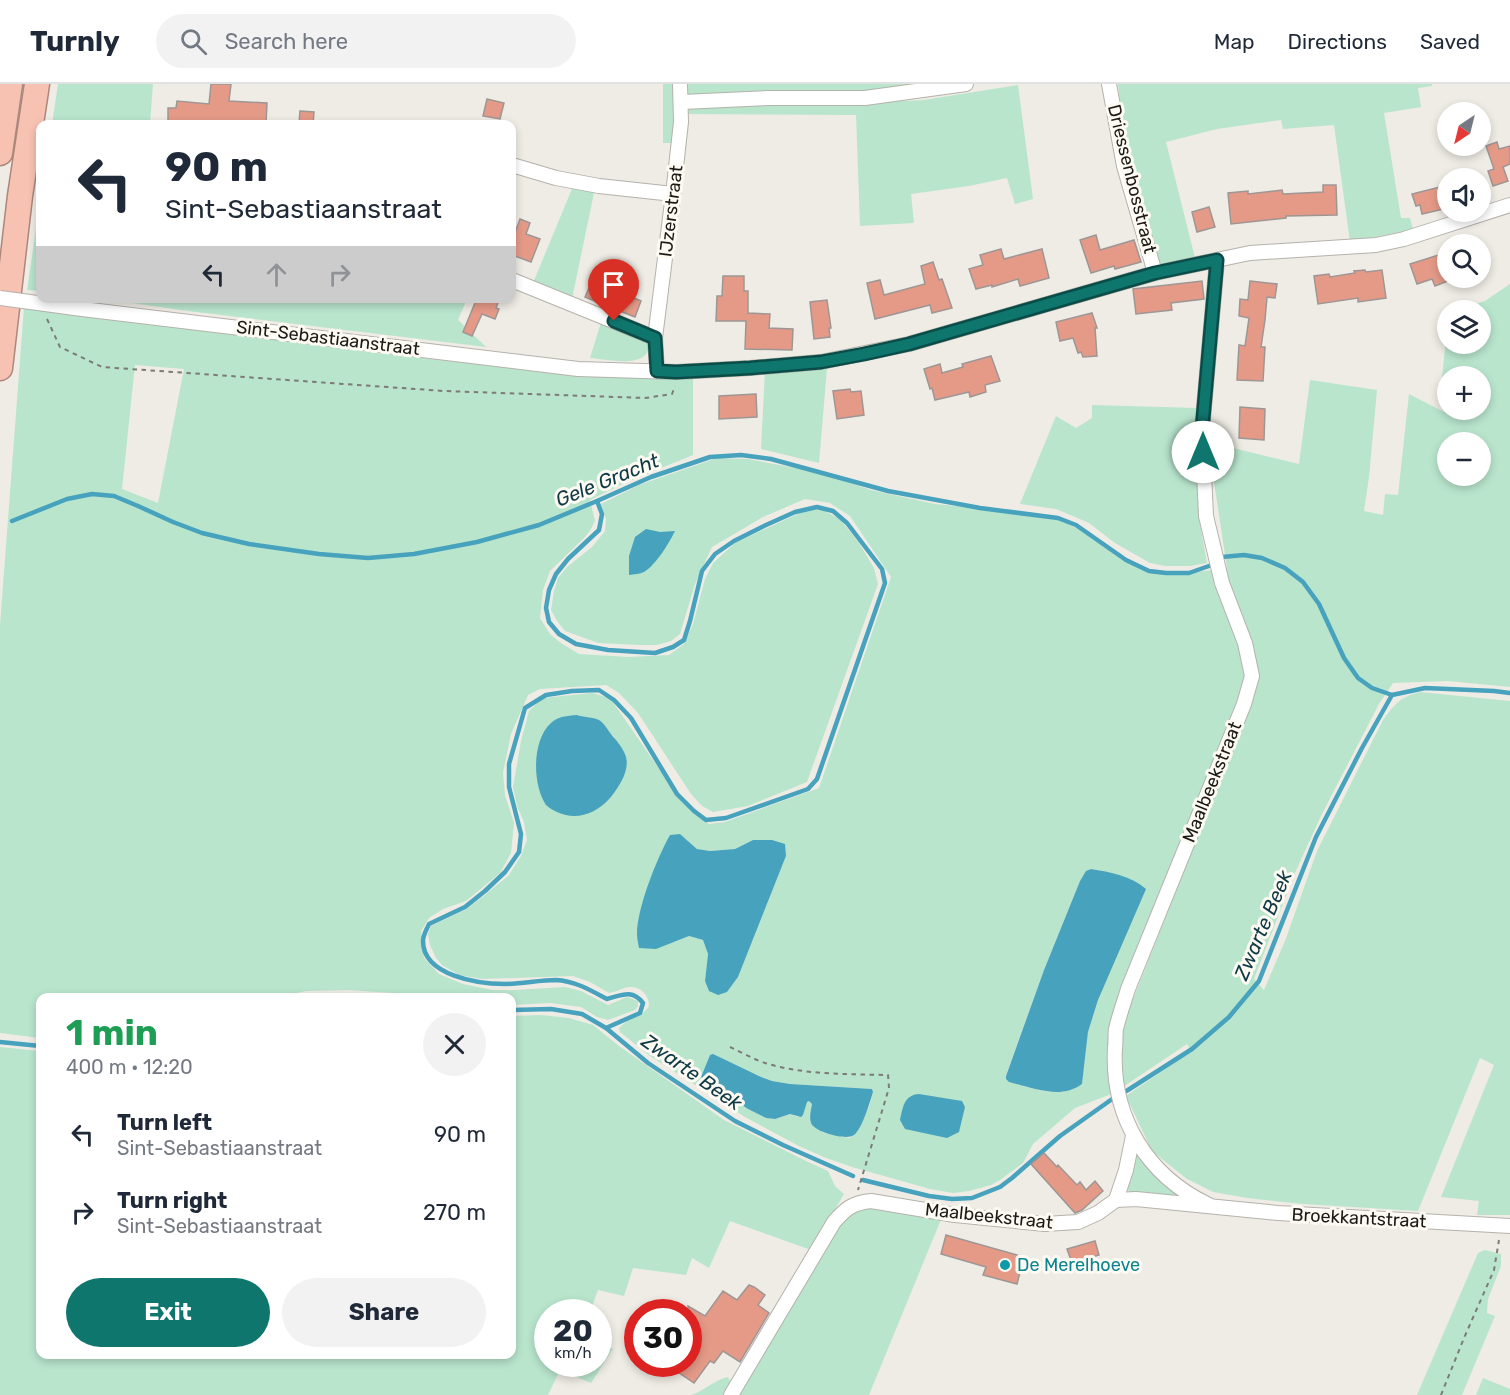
<!DOCTYPE html>
<meta charset="utf-8">
<style>
:root{--surface:#fff;--page:#f2f2f3;--text:#1f2937;--muted:#747a83;--line:#e0e1e3;--accent:#0f766e}
body{margin:0;font-family:Rubik,sans-serif;background:var(--page);color:var(--text);height:100vh;display:flex;flex-direction:column;font-size:22px;white-space:nowrap}
*{box-sizing:border-box;margin:0}
p{font-size:20px;color:var(--muted)}
.icon{flex:none;width:33px;height:33px;fill:none;stroke:currentColor;stroke-width:2;stroke-linecap:round;stroke-linejoin:round}
.map{position:relative;flex:1;overflow:hidden}
.side{position:absolute;left:36px;top:909px;width:480px;height:366px;display:flex;flex-direction:column;background:var(--surface);border-radius:12px;box-shadow:0 3px 9px #0003}
.side>*{flex:none}
.top-card{position:absolute;left:36px;top:36px;width:480px;height:183px;border-radius:12px;box-shadow:0 3px 9px #0003;background:#fff;color:var(--text);overflow:hidden}
.needle{width:39px;rotate:215deg}
.fabs{position:absolute;left:1437px;top:18px;display:grid;gap:12px}
.fabs a{display:grid;place-items:center;width:54px;height:54px;border-radius:50%;background:var(--surface);box-shadow:0 3px 9px #0003;font-size:30px}
.speed{position:absolute;left:534px;top:1215px;display:flex;gap:12px;font-size:30px;font-weight:700;text-align:center}
.speed>*{display:grid;place-content:center;width:78px;height:78px;border-radius:50%;background:var(--surface);box-shadow:0 3px 9px #0003;line-height:1}
.speed small{font-size:15px;font-weight:400}
.speed .limit{border:9px solid #d22;background:#fff;color:#111}
.pin{position:absolute;display:grid;place-items:center;width:51px;height:51px;color:#fff;margin:-62px -26px;border-radius:50% 50% 50% 0;rotate:-45deg;box-shadow:0 0 6px #0007}
.pin .icon{rotate:45deg}
.me{position:absolute;width:66px;margin:-33px;rotate:0deg;stroke-linejoin:round;filter:drop-shadow(0 0 4px #0008)}
.turn{display:flex;align-items:center;gap:21px;height:126px;padding:0 30px;font-size:27px}
.turn .icon{width:78px;height:78px;stroke-width:2.5}
.turn b{display:block;font-size:42px;line-height:51px}
.lanes{display:flex;align-items:center;height:57px;padding:0 30px;background:#0003;justify-content:center;gap:30px;direction:ltr}
.lanes .off{opacity:.35}
.round{display:grid;place-items:center;flex:none;width:63px;height:63px;border-radius:32px;background:var(--page)}
.headline{display:flex;align-items:center;justify-content:space-between;height:102px;padding:0 30px}
h1{font-size:36px;font-weight:700;line-height:45px;color:#1e9e55}
.button{display:flex;gap:12px;margin-top:auto;padding:12px 30px}
.button a{flex:1;height:69px;border-radius:36px;background:var(--accent);color:#fff;font-size:24px;font-weight:700;line-height:69px;text-align:center}
.button a+a{background:var(--page);color:var(--text)}
ul{padding:0;list-style:none}
li{display:flex;align-items:center;gap:18px;height:78px;padding:0 30px}
li div{flex:1}
li b{display:block;font-size:22px}
li em{font-style:normal}
header{display:flex;align-items:center;gap:36px;box-sizing:border-box;height:84px;padding:0 30px;background:var(--surface);border-bottom:2px solid var(--line)}
header strong{font-size:28px}
nav{display:flex;gap:33px;margin-inline-start:auto;font-size:21px}
.search{width:420px;height:54px;background:var(--page);display:flex;align-items:center;gap:15px;box-sizing:border-box;padding:0 21px;border-radius:33px;color:var(--muted);font-size:22px}
.map>svg:first-child{display:block}
.green{fill:#b9e5cd;fill-rule:evenodd}
.water{fill:#47a2bd}
.lines{fill:none;stroke-linecap:round;stroke-linejoin:round}
.stream{stroke:#47a2bd;stroke-width:4.5}
.building{fill:#e59a88;stroke:#9e9694;stroke-width:1.5}
.street-casing{stroke:#b5b2ab;stroke-width:16}
.highway-casing{stroke:#ab877c;stroke-width:27}
.path{stroke:#7d7b76;stroke-width:2;stroke-dasharray:4.5 4.5;stroke-linecap:butt}
.street{stroke:#fff;stroke-width:14}
.highway{stroke:#f8c2b3;stroke-width:24}
.street-bridge-casing{stroke:#b5b2ab;stroke-width:16;stroke-linecap:butt}
.street-bridge{stroke:#fff;stroke-width:14}
.route-casing{stroke:#0a4d48;stroke-width:15}
.route{stroke:#0f766e;stroke-width:10}
.culture-dot{fill:#0f9aa8;stroke:#fcfaf2;stroke-width:2}
.labels{text-anchor:middle;stroke-width:6;stroke-linejoin:round;paint-order:stroke}
.street-label{font-size:18px;fill:#1b1a17;stroke:#fcfaf2}
.culture-label{font-size:18px;fill:#0d838f;stroke:#fcfaf2;text-anchor:start}
.water-label{font-size:20px;font-style:italic;fill:#0f3945;stroke:#fcfaf2}
</style>
<header>
<strong>Turnly</strong>
<div class="search"><svg class="icon" aria-label="search" viewBox="0 0 24 24"><circle cx="10" cy="10" r="6"/><path d="M15 15l6 6"/></svg>Search here</div>
<nav><a>Map</a><a>Directions</a><a>Saved</a></nav>
</header>
<div class="map">
<svg width="1510" height="1311" viewBox="0 0 1510 1311">
<rect width="100%" height="100%" fill="#efece5"/>
<g class="green">
<path d="M58,0H153L150,40H52Z"/>
<path d="M663,0H918L856,19L924,16L1018,1L1033,115L1015,120L1007,94L969,102L911,110L914,139L860,142L856,31L674,30L672,59H663Z"/>
<path d="M1118,0H1432V2L1418,4L1421,23L1384,29L1401,134H1410L1413,145L1350,158L1334,41L1283,45L1281,36L1217,45L1166,58L1195,174L1165,181L1158,179L1126,68Z"/>
<path d="M574,100L595,104L572,215L533,199Z"/>
<path d="M40,118V207L27,206Z"/>
<path d="M1510,200V603L1448,597L1393,599L1379,620L1322,730L1294,791L1254,895L1264,906L1285,857L1317,767L1383,636C1395,620 1400,613 1420,608L1510,617V1131H1477L1479,1117L1441,1113L1494,981L1480,974L1418,1127L1303,1120L1247,1114L1213,1108L1187,1095L1152,1067L1126,1012L1191,967L1187,960L1123,1003L1122,994V943L1254,611L1241,606L1168,799L1115,932L1114,1009L1075,1024L1033,1060L1023,1079L1000,1096L991,1101L969,1107L953,1109L930,1105L852,1083L826,1074L799,1062L745,1033L650,972L620,948L619,944C628,934 642,934 649,922C649,909 638,900 624,904C619,906 615,908 609,909L590,898L573,892L482,895L459,891L442,881L436,874L430,861L428,850L431,842L465,826L485,811L509,791L521,772L527,756L524,738L517,722L513,703L521,657L529,627L543,614L592,609L610,614L678,712L696,731L709,740L725,738L819,704L891,493L850,432L830,419L805,415L763,433L712,463L695,500L680,550L671,557L657,561H638L598,559L565,547L557,537L551,526L554,507L558,494L567,483L592,463L605,447L606,435L601,420L639,401L717,374L748,375L822,389L871,406L935,420L989,425L1058,435L1084,448L1127,477L1147,487L1182,490L1227,484L1208,358L1299,380L1310,296L1377,306L1369,393L1364,427L1383,431L1385,410L1398,411L1409,310L1444,328L1447,319L1448,326H1480V292H1448L1447,307L1442,294L1447,244L1448,260H1480V226H1457L1485,217ZM1448,358H1480V392H1448ZM577,631L599,636L615,654L608,716L585,731ZM685,754L697,765L710,767L735,765L753,756L786,772L738,893L727,908L705,897L708,870L703,856L689,852L674,858ZM1091,785L1103,787L1098,916L1088,948L1082,1000C1060,1016 1033,1004 1010,998L1007,996L1006,991L1044,886L1080,797L1087,787ZM710,971L772,997L790,1000L872,1005L873,1008L869,1023L853,1052L849,1054L824,1049L810,1038L812,1020L809,1017H807L798,1033L790,1030L775,1035L766,1034L748,1025L701,993Z"/>
<path d="M105,215H467L458,236L486,263L180,226Z"/>
<path d="M24,223L54,229L174,242L378,269L581,292L693,294V371L627,398L590,416L595,437L590,447L583,455L550,487L543,506L540,534L550,550L561,559L579,570L629,573L669,571L684,560L693,540L705,495L713,479L735,459L804,427L821,425L840,435L859,459L874,484L878,500L807,698L748,722L713,728L702,722L691,710L638,629L619,609L606,601L540,605L528,611L511,650L503,689L505,711L514,739L511,769L500,789L466,817L443,825L429,834L421,847L424,874L439,890L463,900L493,906H513L565,903L581,907L608,921L627,913L638,917V922L635,926L608,936L597,933L581,923L550,919L512,921V914L447,913L349,906L306,907L274,914H40V954L0,949V541ZM135,281L184,285L158,419L122,405Z"/>
<path d="M602,235L648,257C654,287 606,275 590,274Z"/>
<path d="M827,284L819,379L761,365L765,287Z"/>
<path d="M1092,321L1197,324L1196,388L1200,440L1207,479L1190,482H1165L1150,479L1115,459L1089,439L1056,425L1020,420L1056,332L1076,344L1092,334Z"/>
<path d="M541,931L569,934L593,941L619,962L724,1036L806,1077L828,1087L835,1102L844,1110L811,1166L730,1137L709,1184L692,1174L686,1191L633,1184L624,1212L598,1206L590,1228H548V1280H598L599,1258L613,1265L591,1299L560,1286L548,1311H0V963L40,967V1270H512V932Z"/>
<path d="M1135,1072H1139L1178,1108L1180,1114L1130,1109L1126,1103Z"/>
<path d="M867,1121L942,1133L869,1311H738L833,1148L847,1130Z"/>
<path d="M1485,1166L1501,1170V1182L1488,1215L1487,1229L1495,1232L1462,1311H1417L1478,1169Z"/>
<path d="M728,1293L731,1299L725,1311H691C704,1307 716,1295 728,1293Z"/>
<path d="M1483,1294L1510,1305V1311H1476Z"/>
</g>
<g class="water">
<path d="M646,445L660,448L675,447C669,459 656,481 644,488C640,490 634,490 629,491V472L635,453Z"/>
<path d="M577,631C583,633 593,633 599,636C603,638 608,646 611,650C616,656 624,665 626,673C630,687 618,704 610,714C596,730 576,737 557,728C553,726 549,724 546,721C532,700 532,656 551,639C558,632 567,632 577,631Z"/>
<path d="M680,750L697,765L710,767L735,765L753,756H772L785,760L786,772L738,893L727,908L718,911L709,907L705,897L708,870L703,856L689,852L656,865L639,864C638,859 637,854 637,850C637,824 657,774 670,751Z"/>
<path d="M1091,785C1110,788 1131,792 1146,805L1098,916L1088,948L1082,1000C1061,1016 1033,1004 1009,998L1006,995V992L1044,886L1080,797L1086,787Z"/>
<path d="M713,970L759,992L772,997L790,1000L872,1005L873,1008C870,1018 862,1045 854,1051C847,1057 814,1048 811,1039C809,1034 811,1026 812,1020L809,1017L807,1018L803,1031L801,1033L790,1030L775,1035L766,1034L748,1025L701,993L710,971Z"/>
<path d="M919,1010L962,1017L965,1023L959,1048L947,1054L905,1045L900,1036C903,1023 904,1011 919,1010Z"/>
</g>
<g class="lines">
<g class="stream">
<path d="M597,417L602,430L599,446L568,475L556,490L549,506L546,524L549,538L559,550L576,560L608,566L655,569L673,563L684,556L690,537L702,487L715,470L734,457L766,441L795,428L817,423L833,427L847,439L882,485L885,499L817,695L808,705L726,734L706,736L694,727L677,710L631,634L614,616L599,606L572,607L546,611L525,624L509,680V703L521,750L519,768L505,788L485,807L465,823L429,840C427,845 423,851 423,857C423,892 479,900 505,900C522,900 539,896 556,896C575,897 590,906 607,915C622,911 632,905 643,919L640,929L606,944"/>
<path d="M12,437L67,415L92,410L114,412L138,422L173,438L202,449L249,460L319,470L368,474L414,470L477,458L539,441L597,417L651,393L710,373L741,371L771,375L888,407L980,424L1058,434L1076,441L1126,476L1149,487L1166,489H1189L1209,482"/>
<path d="M1222,473L1244,471L1262,474L1285,484L1303,498L1319,520L1344,574L1358,594L1372,604L1392,611"/>
<path d="M512,926L551,925L582,930L606,944L648,979L735,1037L783,1061L853,1092"/>
<path d="M0,958L40,962"/>
<path d="M863,1096L929,1112L952,1115L972,1114L1000,1103L1012,1094L1060,1052L1115,1013L1128,1006L1192,965L1229,933L1259,897L1316,753L1362,664L1392,611L1425,604L1494,607L1510,609"/>
</g>
</g>
<g class="building">
<path d="M211,0H231L229,17L267,19L266,40H168V24H176L177,17L209,20Z"/>
<path d="M487,15L504,19L500,35L483,32Z"/>
<path d="M300,27L314,28L313,40H299Z"/>
<path d="M1497,58L1499,65L1510,62V80L1503,83L1508,97L1493,102L1488,87L1494,85L1486,62Z"/>
<path d="M1323,101H1336L1337,131L1286,132V134L1231,140L1228,109L1248,107V110L1282,106L1283,110L1323,108Z"/>
<path d="M1448,101V124L1422,130L1420,121L1416,122L1412,110Z"/>
<path d="M1209,123L1215,143L1197,148L1192,128Z"/>
<path d="M520,135L530,139L526,150L540,155L531,178L512,171V157Z"/>
<path d="M1096,151L1100,166L1134,156L1141,178L1115,185L1114,182L1091,189L1080,156Z"/>
<path d="M1001,165L1004,175L1042,165L1049,194L1020,202L1018,195L992,203V201L976,205L969,185L983,181L980,171Z"/>
<path d="M1448,168V197L1435,202L1432,195L1417,200L1410,180Z"/>
<path d="M933,178L939,196L942,195L952,224L932,229L930,221L875,235L867,199L880,196L884,211L925,200L921,182Z"/>
<path d="M1365,186L1366,188L1382,186L1386,214L1358,218V214L1318,220L1314,192L1329,190L1330,193L1355,189L1354,187Z"/>
<path d="M723,192H744V207H748V229L770,230L769,244L793,245L792,266L745,265L746,237H716L717,212H722Z"/>
<path d="M592,197L623,210L627,199L638,204L634,214L641,217L635,233L585,213Z"/>
<path d="M1202,197L1204,215L1171,219L1172,226L1136,230L1133,205Z"/>
<path d="M1250,197L1277,200L1275,214L1267,213L1265,236L1261,263H1265L1263,297L1237,296L1239,261L1245,262L1249,234L1239,232L1240,215L1248,216Z"/>
<path d="M477,214H500L496,224L499,225L495,235L482,230L472,252L463,248Z"/>
<path d="M827,216L831,244H829L830,253L814,255L810,218Z"/>
<path d="M1092,229L1097,244H1095L1097,272L1083,273L1081,268L1078,269L1073,254L1060,257L1056,238Z"/>
<path d="M991,272L1000,297L985,301L986,308L970,313L969,308L935,316L932,304L930,305L924,285L940,280L942,289L963,283L962,280Z"/>
<path d="M850,305L851,308L861,307L864,331L837,335L833,307Z"/>
<path d="M756,310L757,333L719,335V312Z"/>
<path d="M1240,323L1265,325L1264,356L1239,354Z"/>
<path d="M1044,1069L1057,1083L1058,1081L1077,1101L1080,1098L1086,1106L1095,1097L1103,1107L1082,1126L1075,1129L1031,1080Z"/>
<path d="M946,1151L1024,1173L1017,1200L983,1191L986,1183L941,1170Z"/>
<path d="M1095,1157L1099,1171L1072,1179L1067,1165Z"/>
<path d="M749,1201L754,1203L765,1211L758,1221L769,1229L740,1278L723,1267L714,1279L710,1277L694,1299L666,1280H688V1222L705,1232L723,1207L737,1216Z"/>
</g>
<g class="lines">
<g class="street-casing">
<g id="street">
<path d="M1109,0L1124,82L1155,189"/>
<path d="M682,18L770,14H865L966,0"/>
<path d="M512,81L556,94L599,102L673,110"/>
<path d="M512,196L655,254"/>
<path d="M82,225L578,285L676,288L750,284L821,278L909,260L1155,189L1250,169L1376,161L1404,155L1510,121"/>
<path d="M657,287L655,254L673,110L681,38L680,0"/>
<path d="M1116,1116L1136,1115L1278,1129L1510,1142"/>
<path d="M1209,1121C1147,1092 1111,1033 1115,964C1116,958 1115,951 1116,945C1119,932 1124,918 1128,905L1244,620L1252,592L1245,559L1222,499L1206,432L1202,346L1217,176"/>
<path d="M731,1311L834,1138C846,1124 853,1119 871,1117L955,1131L1045,1140L1078,1138L1098,1129L1116,1116L1126,1086L1133,1052"/>
</g>
</g>
<g class="highway-casing">
<g id="highway">
<path d="M0,69L10,0"/>
<path d="M0,284L20,112L37,0"/>
</g>
</g>
<g class="path">
<path d="M47,235L60,263L102,283L444,307L645,314L672,310L675,302"/>
<path d="M730,963C741,968 753,975 765,979C804,991 847,990 888,991L889,1004L858,1106"/>
<path d="M1441,1311L1464,1254L1494,1186L1499,1156"/>
</g>
<use href="#street" class="street"/>
<use href="#highway" class="highway"/>
<g class="street-bridge-casing">
<path id="street-bridge" d="M0,214L82,225"/>
</g>
<use href="#street-bridge" class="street-bridge"/>
</g>
<g class="lines">
<g class="route-casing">
<path id="route" d="M614,237L655,254L657,287L676,288L750,284L821,278L864,270L909,260L1155,189L1217,176L1202,346L1203,368"/>
</g>
<use href="#route" class="route"/>
</g>
<circle class="culture-dot" cx="1005" cy="1181" r="6"/>
<g class="labels">
<g class="street-label">
<text transform="translate(1132 95) rotate(76)" y="6">Driessenbosstraat</text>
<text transform="translate(671 127) rotate(-83)" y="6">IJzerstraat</text>
<text transform="translate(328 254) rotate(7)" y="6">Sint-Sebastiaanstraat</text>
<text transform="translate(1212 698) rotate(-68)" y="6">Maalbeekstraat</text>
<text transform="translate(989 1132) rotate(6)" y="6">Maalbeekstraat</text>
<text transform="translate(1359 1134) rotate(3)" y="6">Broekkantstraat</text>
</g>
<g class="culture-label">
<text x="1017" y="1187">De Merelhoeve</text>
</g>
<g class="water-label">
<text transform="translate(607 396) rotate(-22)" y="7">Gele Gracht</text>
<text transform="translate(1263 841) rotate(-67)" y="7">Zwarte Beek</text>
<text transform="translate(692 988) rotate(35)" y="7">Zwarte Beek</text>
</g>
</g>
</svg>
<div class="fabs">
<a><svg class="needle" viewBox="-14 -14 28 28"><path d="M0-13l5 13h-10z" fill="#e53935"/><path d="M0 13l5-13h-10z" fill="#747a83"/></svg></a>
<a><svg class="icon" aria-label="sound" viewBox="0 0 24 24"><path d="M4 9h4l5-4v14l-5-4H4zM17 9q2 3 0 6"/></svg></a>
<a><svg class="icon" aria-label="search" viewBox="0 0 24 24"><circle cx="10" cy="10" r="6"/><path d="M15 15l6 6"/></svg></a>
<a><svg class="icon" aria-label="layers" viewBox="0 0 24 24"><path d="M12 4l9 5-9 5-9-5zM3 14l9 5 9-5"/></svg></a>
<a>+</a>
<a>−</a>
</div>
<div class="speed"><div>20<small>km/h</small></div><div class="limit">30</div></div>
<div class="pin" style="left:614px;top:237px;background:#d93025"><svg class="icon" aria-label="arrive" viewBox="0 0 24 24"><path d="M6 21V4h12l-3 4 3 4H6"/></svg></div>
<svg class="me" style="left:1203px;top:368px" viewBox="-20 -20 40 40"><circle r="19" fill="#fff"/><path d="M0-13L10 11 0 6-10 11z" fill="#0f766e"/></svg>
<div class="top-card">
<div class="turn"><svg class="icon" aria-label="left" viewBox="0 0 24 24"><path d="M17 20v-9H6M10 6l-5 5 5 5"/></svg><div><b>90 m</b>Sint-Sebastiaanstraat</div></div>
<div class="lanes"><svg class="icon" aria-label="left" viewBox="0 0 24 24"><path d="M17 20v-9H6M10 6l-5 5 5 5"/></svg><svg class="icon off" aria-label="ahead" viewBox="0 0 24 24"><path d="M12 20V5M6 11l6-6 6 6"/></svg><svg class="icon off" aria-label="right" viewBox="0 0 24 24"><path d="M7 20v-9h11M14 6l5 5-5 5"/></svg></div>
</div>
<section class="side">
<div class="headline"><div><h1>1 min</h1><p>400 m · 12:20</p></div><a class="round"><svg class="icon" aria-label="close" viewBox="0 0 24 24"><path d="M6 6l12 12M18 6L6 18"/></svg></a></div>
<ul>
<li><svg class="icon" aria-label="left" viewBox="0 0 24 24"><path d="M17 20v-9H6M10 6l-5 5 5 5"/></svg><div><b>Turn left</b><p>Sint-Sebastiaanstraat</p></div><em>90 m</em></li>
<li><svg class="icon" aria-label="right" viewBox="0 0 24 24"><path d="M7 20v-9h11M14 6l5 5-5 5"/></svg><div><b>Turn right</b><p>Sint-Sebastiaanstraat</p></div><em>270 m</em></li>
</ul>
<div class="button"><a>Exit</a><a>Share</a></div>
</section>
</div>
